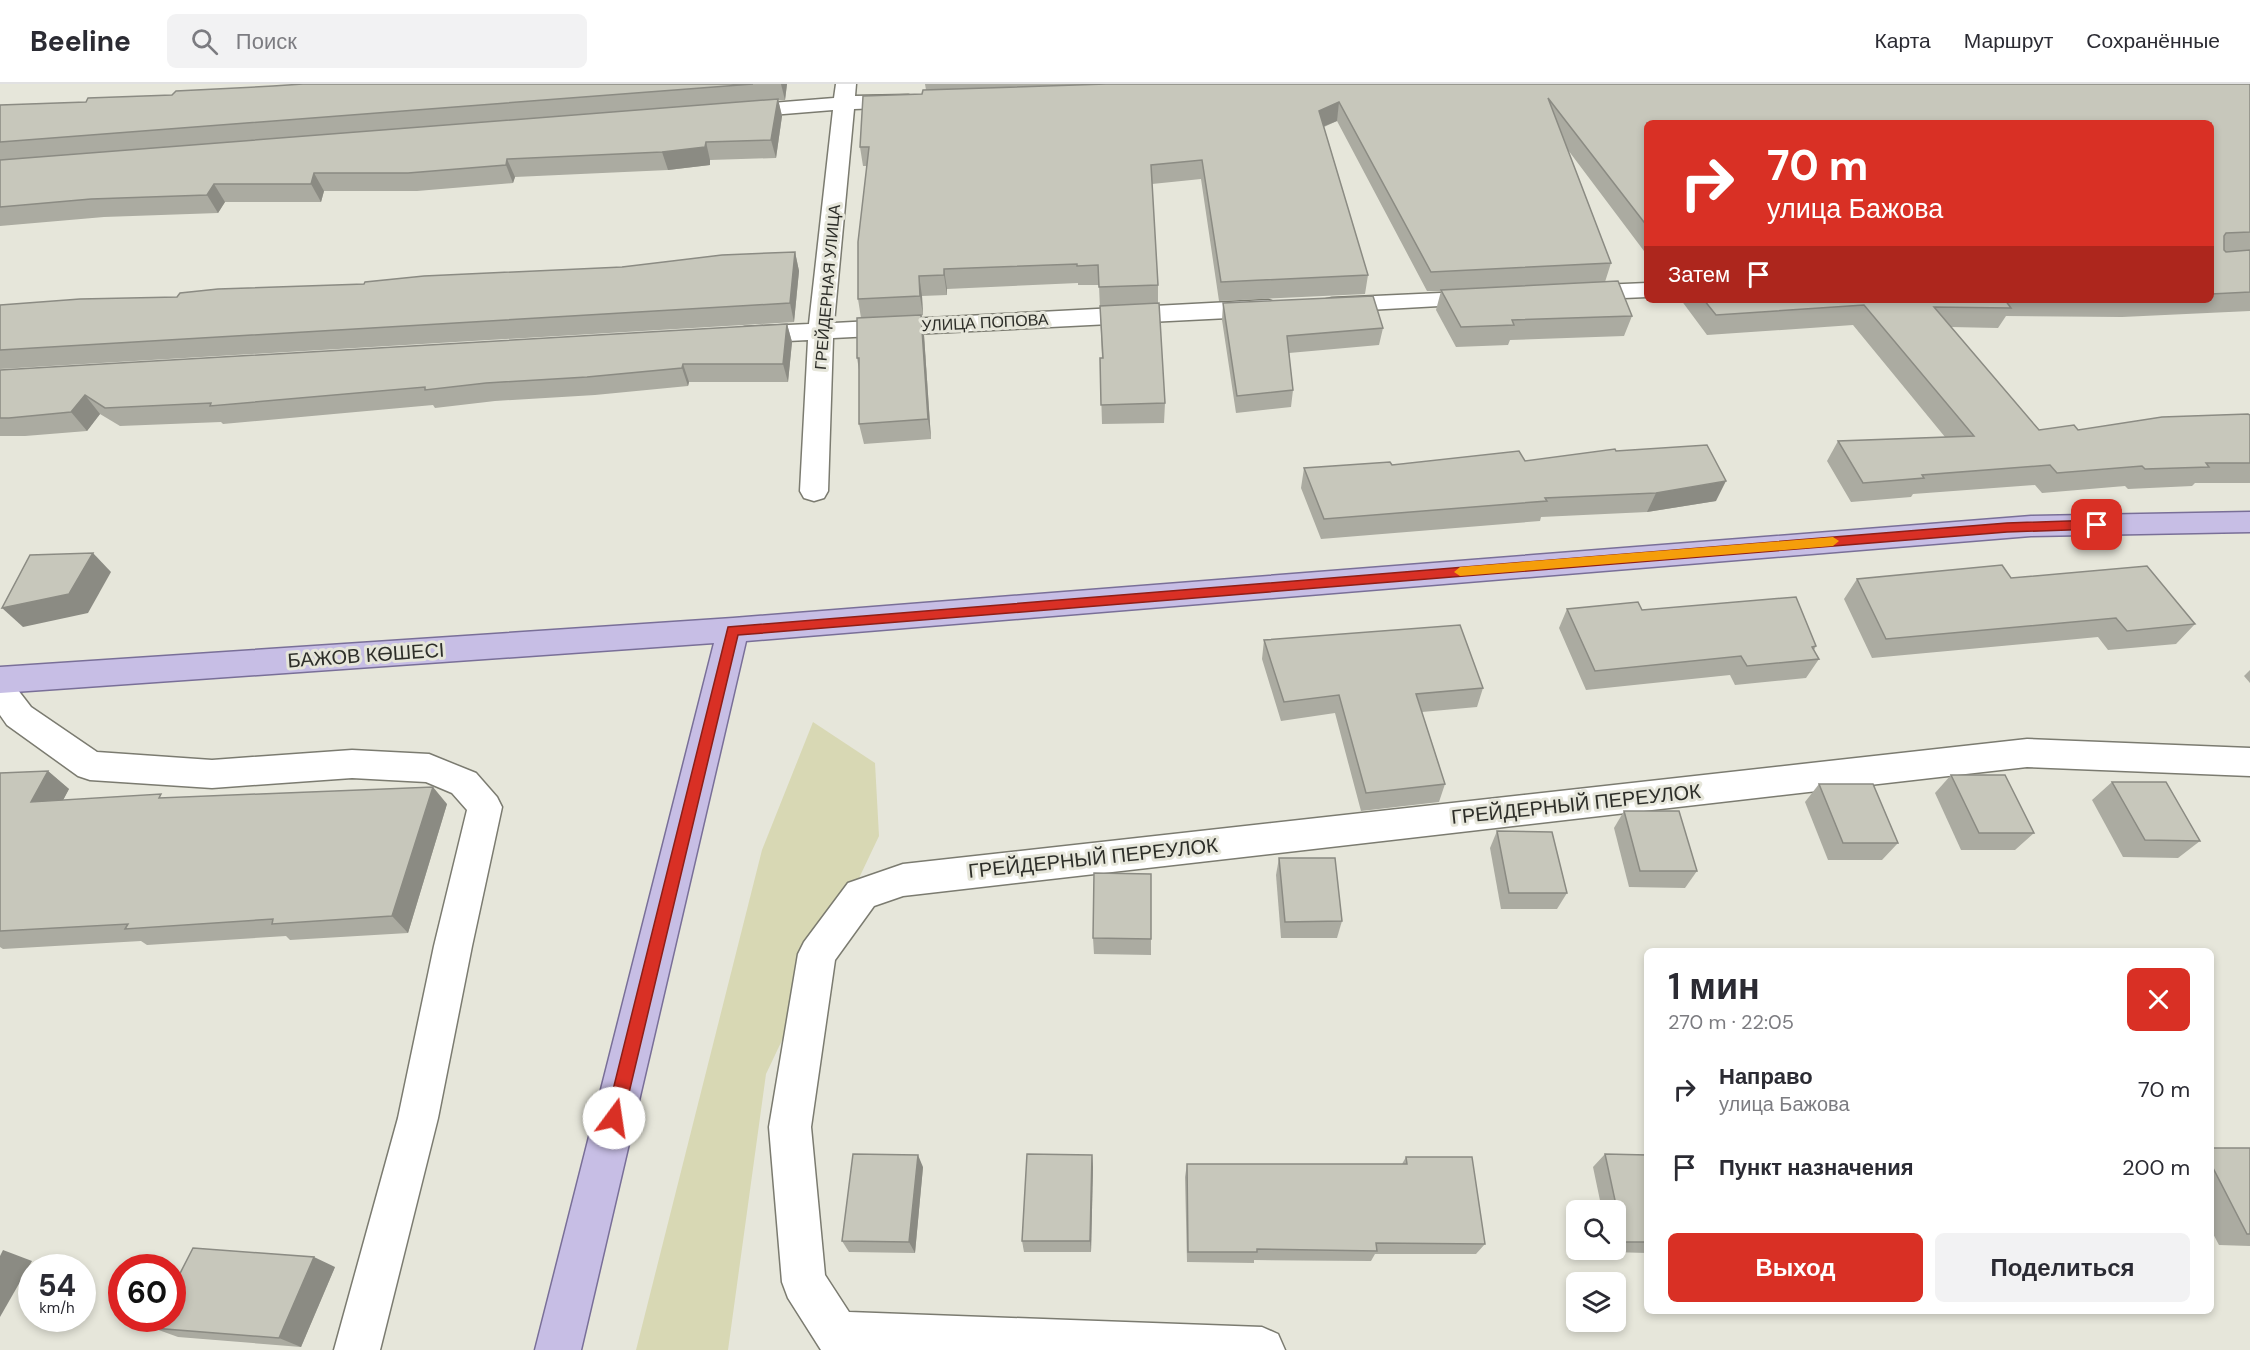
<!DOCTYPE html>
<html lang="ru">
<meta charset="utf-8">
<style>
:root{--surface:#fff;--page:#f2f2f3;--text:#2b2b33;--muted:#7c7c81;--line:#e1e1e2;--accent:#d93025}
body{margin:0;font-family:"DM Sans",sans-serif;background:var(--page);color:var(--text);height:100vh;display:flex;flex-direction:column;font-size:22px;white-space:nowrap}
*{box-sizing:border-box;margin:0}
p{font-size:20px;color:var(--muted)}
.icon{flex:none;width:33px;height:33px;fill:none;stroke:currentColor;stroke-width:2;stroke-linecap:round;stroke-linejoin:round}
.map{position:relative;flex:1;overflow:hidden}
.side{position:absolute;left:1644px;top:864px;width:570px;height:366px;display:flex;flex-direction:column;background:var(--surface);border-radius:9px;box-shadow:0 3px 9px #0003}
.side>*{flex:none}
.guide{position:absolute;left:1644px;top:36px;width:570px;height:183px;border-radius:9px;box-shadow:0 3px 9px #0003;background:#d93025;color:#fff;overflow:hidden}
.buttons{position:absolute;left:1566px;top:1116px;display:grid;gap:12px}
.buttons a{display:grid;place-items:center;width:60px;height:60px;border-radius:9px;background:var(--surface);box-shadow:0 3px 9px #0003;font-size:30px}
.speed{position:absolute;left:18px;top:1170px;display:flex;gap:12px;font-size:30px;font-weight:700;text-align:center}
.speed>*{display:grid;place-content:center;width:78px;height:78px;border-radius:50%;background:var(--surface);box-shadow:0 3px 9px #0003;line-height:1}
.speed small{font-size:15px;font-weight:400}
.speed .limit{border:9px solid #d22;background:#fff;color:#111}
.pin{position:absolute;display:grid;place-items:center;width:51px;height:51px;color:#fff;margin:-26px;border-radius:12px;box-shadow:0 3px 9px #0006}
.me{position:absolute;width:66px;margin:-33px;rotate:14deg;stroke-linejoin:round;filter:drop-shadow(0 0 4px #0008)}
.turn{display:flex;align-items:center;gap:21px;height:126px;padding:0 24px;font-size:27px}
.turn .icon{width:78px;height:78px;stroke-width:2.5}
.turn b{display:block;font-size:42px;line-height:51px}
.then{display:flex;align-items:center;height:57px;padding:0 24px;background:#0003;gap:12px;font-size:22px}
.round{display:grid;place-items:center;flex:none;width:63px;height:63px;border-radius:9px;background:var(--page)}
.headline{display:flex;align-items:center;justify-content:space-between;height:102px;padding:0 24px}
h1{font-size:36px;font-weight:600;line-height:45px}
.button{display:flex;gap:12px;margin-top:auto;padding:12px 24px}
.button a{flex:1;height:69px;border-radius:9px;background:var(--accent);color:#fff;font-size:24px;font-weight:600;line-height:69px;text-align:center}
.button a+a{background:var(--page);color:var(--text)}
ul{padding:0;list-style:none}
li{display:flex;align-items:center;gap:18px;height:78px;padding:0 24px}
li div{flex:1}
li b{display:block;font-size:22px}
li em{font-style:normal}
header{display:flex;align-items:center;gap:36px;box-sizing:border-box;height:84px;padding:0 30px;background:var(--surface);border-bottom:2px solid var(--line)}
header strong{font-size:28px}
nav{display:flex;gap:33px;margin-inline-start:auto;font-size:21px}
.search{width:420px;height:54px;background:var(--page);display:flex;align-items:center;gap:15px;box-sizing:border-box;padding:0 21px;border-radius:9px;color:var(--muted);font-size:22px}
.map>svg:first-child{display:block}
.green{fill:#d8d8b4}
.lines{fill:none;stroke-linecap:round;stroke-linejoin:round}
.street-casing{stroke:#7b7b70;stroke-width:3}
.primary-casing{stroke:#796f98;stroke-width:3}
.street{fill:#fff;fill-rule:evenodd}
.primary{fill:#c7bee5;fill-rule:evenodd}
.wall{fill:#ababa1}
.shaded-wall{fill:#8b8b83}
.building{fill:#c7c7bb;stroke:#8b8b83;stroke-width:1.5}
.route{fill:#d93025;stroke:#8d1f18;stroke-width:1.5}
.slow{fill:#f59e0b}
.labels{text-anchor:middle;stroke-width:6;stroke-linejoin:round;paint-order:stroke}
.far-street-label{font-size:16px;fill:#2d2e29;stroke:#e6e6da}
.street-label{font-size:20px;fill:#2d2e29;stroke:#e6e6da}
</style>
<header>
<strong>Beeline</strong>
<div class="search"><svg class="icon" aria-label="search" viewBox="0 0 24 24"><circle cx="10" cy="10" r="6"/><path d="M15 15l6 6"/></svg>Поиск</div>
<nav><a>Карта</a><a>Маршрут</a><a>Сохранённые</a></nav>
</header>
<div class="map">
<svg width="2250" height="1266" viewBox="0 0 2250 1266">
<rect width="100%" height="100%" fill="#e6e6da"/>
<path class="green" d="M813,638L875,679L879,752L766,990L728,1266H636L762,766Z"/>
<g class="lines">
<g class="street-casing">
<g id="street">
<path d="M836,0H856L855,12L908,11L915,13L918,17L915,21L908,23L854,25L834,239L1268,216L1277,219L1280,224L1277,229L1268,232L833,254L828,407L824,414L814,417L804,414L800,407L808,256L745,259L736,257L732,251L736,245L745,243L809,240L833,26L735,34L728,32L724,28L728,24L735,22L834,14Z"/>
<path d="M1647,199V213L1577,216L1568,214L1565,209L1568,204L1577,202Z"/>
<path d="M1484,207L1493,209L1496,214L1493,219L1332,228L1323,226L1320,221L1323,216L1332,214Z"/>
<path d="M0,593L11,597L31,623L97,668L212,676L352,666L429,670L476,689L497,713L502,723L472,862L438,1034L380,1266H334L398,1034L434,862L467,726L452,709L426,698L352,694L212,704L90,696L78,692L7,641L0,631Z"/>
<path d="M2027,655L2250,664V692L2027,683L903,812L874,822L835,876L811,1043L825,1191L849,1228L1262,1243L1278,1250L1285,1266H821L788,1214L782,1198L769,1043L798,870L804,858L848,799L903,780Z"/>
</g>
</g>
<g class="primary-casing">
<path id="primary" d="M2250,428V448L2031,452L746,557L581,1266H535L714,559L0,609V583L733,534L2031,432Z"/>
</g>
<use href="#street" class="street"/>
<use href="#primary" class="primary"/>
</g>
<g class="wall">
<path d="M303,0H787L785,16H778L782,32L776,74L710,76V81L668,86L515,93L513,99L417,107H324L321,118H225L218,129L104,133L0,142V21L86,18Z"/>
<path d="M925,0H2250V227L2122,233L2006,232L1998,244L1951,243L2039,346H2078L2250,331V399H2195L2192,402L2128,405L2125,402L2042,409L2035,401L1913,410L1911,413L1851,418L1827,377L1838,357L1945,353L1853,241L1707,251L1681,216H2211V39H1647V171L1568,66L1611,179L1605,198L1632,232L1624,252L1510,256L1508,261L1456,263L1436,226L1441,207H1427L1337,37L1324,43L1368,191L1365,210L1219,217L1201,95L1152,100L1158,201V219L1165,319L1164,339L1102,340L1100,274H1102L1099,201H1078V199L947,205V211L922,212L923,231L921,232L924,251L931,355L864,360L859,340V286L857,274L861,234L858,215L867,82H863L860,63L922,10L926,6Z"/>
<path d="M795,168L799,187L794,238L0,285V221L177,213L622,183Z"/>
<path d="M1223,219L1383,244L1379,261L1289,269L1293,306L1291,323L1236,329L1222,236Z"/>
<path d="M787,240L792,258L788,298H689L688,302L595,311L495,317L435,324L433,321L223,340L221,338L120,342L100,330L87,347L25,352H0V286Z"/>
<path d="M1616,367L1716,417L1647,428L1541,433L1540,437L1321,455L1301,404L1304,384L1525,377Z"/>
<path d="M2011,494L2195,540L2176,560L2108,566L2098,553L1872,574L1844,515L1857,495Z"/>
<path d="M1567,525L1642,526L1816,562L1814,566L1819,575L1806,594L1735,601L1730,591L1586,606L1559,544Z"/>
<path d="M1264,556L1483,604L1477,623L1422,628L1445,700L1439,718L1361,727L1335,629L1281,637L1262,575Z"/>
<path d="M2250,586V599L2244,592Z"/>
<path d="M48,687L69,705L63,716L166,714L447,720L408,849L290,856L286,852L147,861L141,857L3,865L0,863V689Z"/>
<path d="M1951,691L2034,749L2015,766H1961L1935,709Z"/>
<path d="M2112,698L2200,757L2178,774L2123,773L2092,716Z"/>
<path d="M1819,700L1898,759L1882,776H1828L1805,718Z"/>
<path d="M1624,727L1697,787L1685,804L1629,803L1614,744Z"/>
<path d="M1497,747L1567,809L1557,825H1501L1490,764Z"/>
<path d="M1279,774L1342,837L1337,854H1281L1276,791Z"/>
<path d="M1093,854L1151,855V871L1094,870Z"/>
<path d="M2211,1064H2250V1162L2219,1161L2211,1146Z"/>
<path d="M1605,1070L1647,1071V1169L1611,1168V1166H1616V1126H1602L1593,1083Z"/>
<path d="M1092,1071L1093,1083L1091,1168H1024L1022,1157Z"/>
<path d="M1406,1073L1485,1160L1476,1170H1375L1371,1177L1254,1176V1179L1187,1178L1185,1093L1187,1080H1402Z"/>
<path d="M923,1083L915,1169L849,1168L842,1157Z"/>
<path d="M335,1183L301,1263L178,1253L153,1244Z"/>
</g>
<g class="shaded-wall">
<path d="M781,0H787L785,16Z"/>
<path d="M778,15L782,32L776,74L771,56Z"/>
<path d="M1339,18L1337,37L1317,45L1319,27Z"/>
<path d="M706,58L710,76V81L668,86L662,68Z"/>
<path d="M507,75L515,93L513,99L506,81Z"/>
<path d="M314,89L324,107L321,118L311,100Z"/>
<path d="M214,100L225,118L218,129L207,111Z"/>
<path d="M795,168L799,187L794,238L790,219Z"/>
<path d="M944,185L947,205V211L944,191Z"/>
<path d="M919,192L922,212L923,231L920,212Z"/>
<path d="M921,231L924,251L931,355L928,335Z"/>
<path d="M787,240L792,258L788,298L783,280Z"/>
<path d="M683,280L689,298L688,302L682,284Z"/>
<path d="M85,311L100,330L87,347L71,328Z"/>
<path d="M1726,397L1716,417L1647,428L1656,409Z"/>
<path d="M93,469L111,488L88,529L23,543L2,524Z"/>
<path d="M48,687L69,705L53,735L31,718Z"/>
<path d="M433,703L447,720L408,849L392,832Z"/>
<path d="M918,1071L923,1083L915,1169L909,1158Z"/>
<path d="M1092,1071L1093,1083L1091,1168L1090,1157Z"/>
<path d="M3,1166L32,1177L0,1233V1172Z"/>
<path d="M314,1173L335,1183L301,1263L279,1254Z"/>
</g>
<g class="building">
<path d="M303,0H753L0,58V21L86,18L88,14L172,11L176,7L273,2Z"/>
<path d="M1106,0H2250V148L2226,149L2224,152V166L2226,168L2250,166V208L2211,210V39H1647V142L1548,14L1611,179L1431,188L1339,18L1319,27L1368,191L1221,198L1202,76L1151,81L1158,201L1099,203L1098,181L1077,182V180L944,185V191L919,192L920,212L858,215V158L869,63H860L863,12L922,10L923,6Z"/>
<path d="M778,15L771,56L706,58L705,63L662,68L507,75L506,81L408,89H314L311,100H214L207,111L91,115L0,123V76Z"/>
<path d="M795,168L790,219L0,266V221L80,215L177,213L180,209L218,205L364,200L365,198L424,192L622,183L722,171Z"/>
<path d="M1618,197L1632,232L1512,236L1514,241L1461,243L1441,206Z"/>
<path d="M1373,212L1383,244L1287,252L1293,306L1237,312L1223,219Z"/>
<path d="M1704,216H2005L2011,224L1934,223L2039,346L2074,341L2078,346L2162,333L2248,330L2250,331V379H2206L2209,383L2145,385L2142,382L2057,389L2050,381L1922,391L1924,394L1863,399L1838,357L1974,352L1864,221L1716,231Z"/>
<path d="M1159,219L1165,319L1101,321L1100,274H1103L1100,222Z"/>
<path d="M921,231L928,335L859,340V274H857V234Z"/>
<path d="M787,240L783,280H683L682,284L587,293L486,299L425,306V303L210,322L211,319L105,324L85,311L71,328L9,334H0V286Z"/>
<path d="M1707,361L1726,397L1656,409L1545,414L1547,417L1324,435L1304,384L1390,378L1392,381L1519,367L1525,377L1615,365L1616,367Z"/>
<path d="M93,469L69,510L2,524L30,471Z"/>
<path d="M2002,481L2011,494L2147,482L2195,540L2127,547L2116,534L1886,555L1857,495Z"/>
<path d="M1796,513L1816,562L1812,563L1819,575L1747,582L1741,572L1595,587L1567,525L1638,518L1642,526Z"/>
<path d="M1460,541L1483,604L1416,610L1445,700L1366,709L1339,611L1284,618L1264,556Z"/>
<path d="M48,687L31,718L161,710L159,714L433,703L392,832L272,840L273,835L125,845L128,840L0,847V689Z"/>
<path d="M1951,691H2005L2034,749H1979Z"/>
<path d="M2112,698H2166L2200,757L2145,756Z"/>
<path d="M1819,700H1873L1898,759H1843Z"/>
<path d="M1624,727H1679L1697,787H1640Z"/>
<path d="M1497,747L1552,748L1567,809H1509Z"/>
<path d="M1279,774H1335L1342,837L1285,838Z"/>
<path d="M1094,789L1151,790V855L1093,854Z"/>
<path d="M2211,1064H2250V1150H2247L2211,1080Z"/>
<path d="M853,1070L918,1071L909,1158L842,1157Z"/>
<path d="M1027,1070L1092,1071L1090,1157H1022Z"/>
<path d="M1605,1070L1647,1071V1158H1624Z"/>
<path d="M1406,1073H1472L1485,1160L1376,1159L1377,1167L1257,1165V1168H1188L1187,1080H1407Z"/>
<path d="M193,1164L314,1173L279,1254L153,1244L158,1234H172V1205Z"/>
</g>
<path class="route" d="M2097,436L2103,441L2097,445L2007,448L738,551L623,1034L620,1040L614,1042L608,1040L606,1034L728,543L2007,439Z"/>
<path class="slow" d="M1833,453L1839,457L1833,462L1460,492L1454,488L1460,483Z"/>
<g class="labels">
<g class="far-street-label">
<text transform="translate(827 203) rotate(-85)" y="6">ГРЕЙДЕРНАЯ УЛИЦА</text>
<text transform="translate(985 238) rotate(-3)" y="6">УЛИЦА ПОПОВА</text>
</g>
<g class="street-label">
<text transform="translate(366 571) rotate(-4)" y="7">БАЖОВ КӨШЕСІ</text>
<text transform="translate(1576 720) rotate(-6)" y="7">ГРЕЙДЕРНЫЙ ПЕРЕУЛОК</text>
<text transform="translate(1093 774) rotate(-6)" y="7">ГРЕЙДЕРНЫЙ ПЕРЕУЛОК</text>
</g>
</g>
</svg>
<div class="buttons">
<a><svg class="icon" aria-label="search" viewBox="0 0 24 24"><circle cx="10" cy="10" r="6"/><path d="M15 15l6 6"/></svg></a>
<a><svg class="icon" aria-label="layers" viewBox="0 0 24 24"><path d="M12 4l9 5-9 5-9-5zM3 14l9 5 9-5"/></svg></a>
</div>
<div class="speed"><div>54<small>km/h</small></div><div class="limit">60</div></div>
<div class="pin" style="left:2097px;top:441px;background:#d93025"><svg class="icon" aria-label="arrive" viewBox="0 0 24 24"><path d="M6 21V4h12l-3 4 3 4H6"/></svg></div>
<svg class="me" style="left:614px;top:1034px" viewBox="-20 -20 40 40"><circle r="19" fill="#fff"/><path d="M0-13L10 11 0 6-10 11z" fill="#d93025"/></svg>
<div class="guide">
<div class="turn"><svg class="icon" aria-label="right" viewBox="0 0 24 24"><path d="M7 20v-9h11M14 6l5 5-5 5"/></svg><div><b>70 m</b>улица Бажова</div></div>
<div class="then">Затем<svg class="icon" aria-label="arrive" viewBox="0 0 24 24"><path d="M6 21V4h12l-3 4 3 4H6"/></svg></div>
</div>
<section class="side">
<div class="headline"><div><h1>1 мин</h1><p>270 m · 22:05</p></div><a class="round" style="background:#d93025;color:#fff"><svg class="icon" aria-label="close" viewBox="0 0 24 24"><path d="M6 6l12 12M18 6L6 18"/></svg></a></div>
<ul>
<li><svg class="icon" aria-label="right" viewBox="0 0 24 24"><path d="M7 20v-9h11M14 6l5 5-5 5"/></svg><div><b>Направо</b><p>улица Бажова</p></div><em>70 m</em></li>
<li><svg class="icon" aria-label="arrive" viewBox="0 0 24 24"><path d="M6 21V4h12l-3 4 3 4H6"/></svg><div><b>Пункт назначения</b></div><em>200 m</em></li>
</ul>
<div class="button"><a>Выход</a><a>Поделиться</a></div>
</section>
</div>
